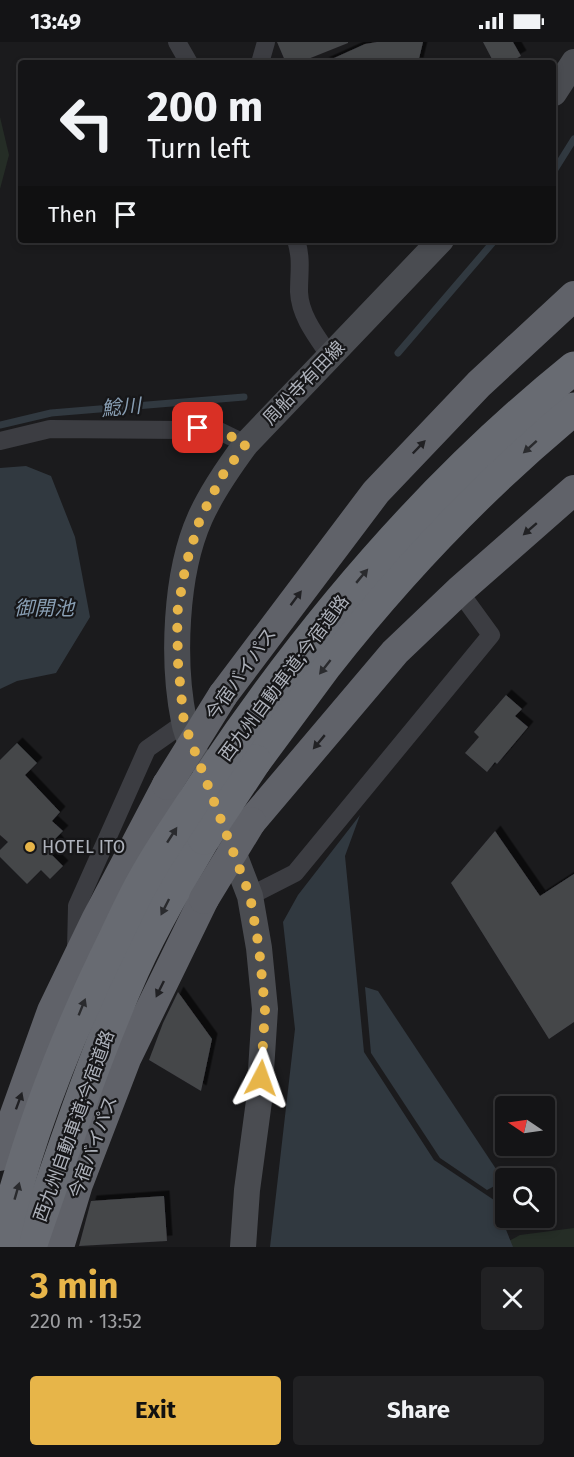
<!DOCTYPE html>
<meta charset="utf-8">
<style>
:root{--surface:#141416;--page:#212123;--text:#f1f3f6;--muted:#9d9ea1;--line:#333335;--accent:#e7b549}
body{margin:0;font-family:"Fira Sans","Noto Sans JP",sans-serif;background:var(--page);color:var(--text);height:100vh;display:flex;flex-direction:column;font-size:22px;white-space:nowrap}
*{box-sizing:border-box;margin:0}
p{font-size:20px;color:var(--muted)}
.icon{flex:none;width:33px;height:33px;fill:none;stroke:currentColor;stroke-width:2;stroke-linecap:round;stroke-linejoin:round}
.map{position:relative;height:1205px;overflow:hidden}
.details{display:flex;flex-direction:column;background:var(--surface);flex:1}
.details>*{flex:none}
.guide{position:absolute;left:18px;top:18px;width:538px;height:183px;border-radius:6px;box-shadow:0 3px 9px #0003,0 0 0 2px var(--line);background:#141416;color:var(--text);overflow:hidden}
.needle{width:39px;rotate:283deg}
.controls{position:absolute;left:495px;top:1054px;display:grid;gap:12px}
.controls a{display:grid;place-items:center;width:60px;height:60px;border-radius:6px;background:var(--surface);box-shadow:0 3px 9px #0003,0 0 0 2px var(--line);font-size:30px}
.pin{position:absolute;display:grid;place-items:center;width:51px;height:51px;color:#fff;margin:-26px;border-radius:12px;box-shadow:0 3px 9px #0006}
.me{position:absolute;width:66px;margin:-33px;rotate:4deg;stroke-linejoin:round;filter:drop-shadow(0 0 4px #0008)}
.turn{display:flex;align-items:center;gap:21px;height:126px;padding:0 30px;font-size:27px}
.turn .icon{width:78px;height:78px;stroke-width:2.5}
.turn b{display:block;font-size:42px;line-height:51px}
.then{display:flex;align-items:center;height:57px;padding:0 30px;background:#0003;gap:12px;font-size:22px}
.round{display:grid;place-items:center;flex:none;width:63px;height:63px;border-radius:6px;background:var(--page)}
.headline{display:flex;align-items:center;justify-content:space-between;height:102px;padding:0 30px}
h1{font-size:36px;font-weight:700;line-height:45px;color:var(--accent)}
.button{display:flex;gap:12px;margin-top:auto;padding:12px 30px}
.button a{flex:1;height:69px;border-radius:6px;background:var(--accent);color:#111;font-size:24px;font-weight:700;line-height:69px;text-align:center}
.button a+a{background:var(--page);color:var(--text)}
.status{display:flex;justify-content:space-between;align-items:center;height:42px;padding:0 30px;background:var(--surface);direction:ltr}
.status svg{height:16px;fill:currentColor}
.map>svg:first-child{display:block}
.green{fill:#252d26}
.water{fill:#313940}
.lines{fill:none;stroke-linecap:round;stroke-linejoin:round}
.stream{stroke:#313940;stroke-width:7}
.building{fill:#45464a;filter:url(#shadow)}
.minor{stroke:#3c3d42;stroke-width:18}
.secondary{stroke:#4a4c51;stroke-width:26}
.trunk{stroke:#606269;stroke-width:30}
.motorway{stroke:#686b72;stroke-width:33}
.trunk-bridge{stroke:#606269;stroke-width:30}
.motorway-bridge{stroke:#686b72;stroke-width:33}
.oneway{fill:#212124}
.oneway2{fill:#2a2b2e}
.route{stroke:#e7b549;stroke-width:10;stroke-dasharray:0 18}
.poi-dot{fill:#e7b549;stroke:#161618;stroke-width:2}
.labels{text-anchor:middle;stroke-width:4.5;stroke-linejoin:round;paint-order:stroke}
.street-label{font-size:18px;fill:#aeb2bb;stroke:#161618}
.poi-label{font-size:18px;fill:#aeb2bb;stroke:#161618;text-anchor:start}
.water-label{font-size:20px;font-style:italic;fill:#889eb3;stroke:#161618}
</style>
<div class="status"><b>13:49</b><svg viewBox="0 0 49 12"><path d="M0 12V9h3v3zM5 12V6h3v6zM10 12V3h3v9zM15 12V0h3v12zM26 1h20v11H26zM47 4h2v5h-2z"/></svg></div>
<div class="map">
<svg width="574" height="1205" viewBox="0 0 574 1205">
<defs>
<filter id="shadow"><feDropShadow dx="5.5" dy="-5.5" stdDeviation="0" flood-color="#0009"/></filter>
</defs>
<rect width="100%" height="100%" fill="#1b1b1d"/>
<g class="green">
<path d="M0,75L9,113L0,147Z"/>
<path d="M574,1186V1205H498L520,1193Z"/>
</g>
<g class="water">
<path d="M26,424L51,434L75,495L90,575L56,631L17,639L0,647V426Z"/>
<path d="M360,773L345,814L364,1010L434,1118L494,1158L513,1205H270L295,987L283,880L298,853Z"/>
<path d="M365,945L378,949L504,1139L487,1148L440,1116L371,1011Z"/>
</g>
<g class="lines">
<g class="stream">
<path d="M554,129L574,97"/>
<path d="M398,311L495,198"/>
<path d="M0,383L51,371L244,355"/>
</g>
</g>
<g class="building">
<path d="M277,0H348V1L298,21H286Z"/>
<path d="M377,0H423L418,21H323L365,2Z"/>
<path d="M483,0H513L521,14L508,21H494Z"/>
<path d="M506,653L522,667L515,674L528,685L497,722L495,720L487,730L465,711L479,695L474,690Z"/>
<path d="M17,701L37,721L25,733L60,770L52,779L63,789L55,797L59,802L50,811L63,824L50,837L41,828L27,842L0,815V808L8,800L0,793V718Z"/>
<path d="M495,789L540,854L574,832V980L549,997L451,841Z"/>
<path d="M178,950L212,997L201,1049L149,1018L163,981Z"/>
<path d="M164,1154L167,1199L79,1204L91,1159Z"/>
</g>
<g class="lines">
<g class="minor">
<path d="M177,0L189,21"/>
<path d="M260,21L266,0"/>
<path d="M296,198C302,217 299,230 299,250C300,274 317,295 330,314"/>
<path d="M0,399L50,387L184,388L211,385L246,402"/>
<path d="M250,854L295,831L491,593L459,549"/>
<path d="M76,908L77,864L147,707L184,681"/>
</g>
<g class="secondary">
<path d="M554,51L574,20"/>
<path d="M198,718C193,706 186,692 184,679C172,620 175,532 200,476C212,449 229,425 246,402L441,198"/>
<path d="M227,794L250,854L259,906L265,967L259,1059L247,1148L243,1205"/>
</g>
<g class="trunk">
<path d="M223,653L376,450L479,342L574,254"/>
<path d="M251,780L395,610L459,549L574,448"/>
<path d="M0,1114L52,969L96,878L167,743"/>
<path d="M59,1205L78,1142L126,1017L204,857"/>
</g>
<g class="motorway">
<path d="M255,719C279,687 302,655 326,623C399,530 482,443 574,367"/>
<path d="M30,1205C62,1112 93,1018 133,928C154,882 179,839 204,796"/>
</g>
<g class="trunk-bridge">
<path d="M167,743L223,653"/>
<path d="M204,857L251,780"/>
</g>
<g class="motorway-bridge">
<path d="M204,796L255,719"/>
<path d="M1,1205C26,1097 67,993 116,894C125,875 134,855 145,836C162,805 183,776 202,746C305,590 428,444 574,326"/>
</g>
</g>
<defs><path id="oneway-solid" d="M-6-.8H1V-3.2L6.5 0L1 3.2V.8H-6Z" transform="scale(1.5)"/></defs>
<g class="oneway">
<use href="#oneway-solid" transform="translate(419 405) rotate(-46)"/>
<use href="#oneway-solid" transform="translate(530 487) rotate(139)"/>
<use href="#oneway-solid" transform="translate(296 556) rotate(-53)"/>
<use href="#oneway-solid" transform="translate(319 700) rotate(130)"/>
<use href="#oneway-solid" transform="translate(160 947) rotate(116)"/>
<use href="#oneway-solid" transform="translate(19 1059) rotate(-70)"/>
</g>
<g class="oneway2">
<use href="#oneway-solid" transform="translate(530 405) rotate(138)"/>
<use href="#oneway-solid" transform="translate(362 534) rotate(-50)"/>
<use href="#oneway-solid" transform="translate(325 625) rotate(128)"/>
<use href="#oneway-solid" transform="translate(172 793) rotate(-57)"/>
<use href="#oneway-solid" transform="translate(165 865) rotate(117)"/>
<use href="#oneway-solid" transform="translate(82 965) rotate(-68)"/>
<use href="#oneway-solid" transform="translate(17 1149) rotate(-74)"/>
</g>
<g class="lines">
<path class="route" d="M198,386L212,385L246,402L222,434L200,477L186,522L177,572L178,621L184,681L250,854L259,906L265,967L261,1036"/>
</g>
<circle class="poi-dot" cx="30" cy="805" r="6"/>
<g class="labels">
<g class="street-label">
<text transform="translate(304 341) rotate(-46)" y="6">周船寺有田線</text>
<text transform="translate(241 632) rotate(-55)" y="6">今宿バイパス</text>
<text transform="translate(284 636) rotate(-53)" y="6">西九州自動車道;今宿道路</text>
<text transform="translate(74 1084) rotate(-70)" y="6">西九州自動車道;今宿道路</text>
<text transform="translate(93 1105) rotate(-70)" y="6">今宿バイパス</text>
</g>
<g class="poi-label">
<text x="42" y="811">HOTEL ITO</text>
</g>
<g class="water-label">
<text transform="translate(121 365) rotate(-5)" y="7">鯰川</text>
<text x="44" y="573">御開池</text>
</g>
</g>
</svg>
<div class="controls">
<a><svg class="needle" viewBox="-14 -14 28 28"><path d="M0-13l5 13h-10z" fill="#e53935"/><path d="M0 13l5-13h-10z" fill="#9d9ea1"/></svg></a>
<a><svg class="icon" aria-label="search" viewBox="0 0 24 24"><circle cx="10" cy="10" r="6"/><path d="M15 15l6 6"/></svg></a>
</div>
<div class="pin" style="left:198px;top:386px;background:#d93025"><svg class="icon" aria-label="arrive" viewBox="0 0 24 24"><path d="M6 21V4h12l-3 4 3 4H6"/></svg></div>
<svg class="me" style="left:261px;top:1036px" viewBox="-20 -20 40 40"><path d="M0-17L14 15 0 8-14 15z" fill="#e7b549" stroke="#fff" stroke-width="4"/></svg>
<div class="guide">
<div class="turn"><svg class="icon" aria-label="left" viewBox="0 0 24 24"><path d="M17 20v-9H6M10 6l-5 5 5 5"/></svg><div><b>200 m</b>Turn left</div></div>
<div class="then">Then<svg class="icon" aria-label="arrive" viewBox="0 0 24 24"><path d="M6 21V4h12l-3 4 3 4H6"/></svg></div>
</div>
</div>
<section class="details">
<div class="headline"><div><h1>3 min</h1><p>220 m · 13:52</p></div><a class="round"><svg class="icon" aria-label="close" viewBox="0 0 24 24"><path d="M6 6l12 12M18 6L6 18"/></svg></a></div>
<div class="button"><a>Exit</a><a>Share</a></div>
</section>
